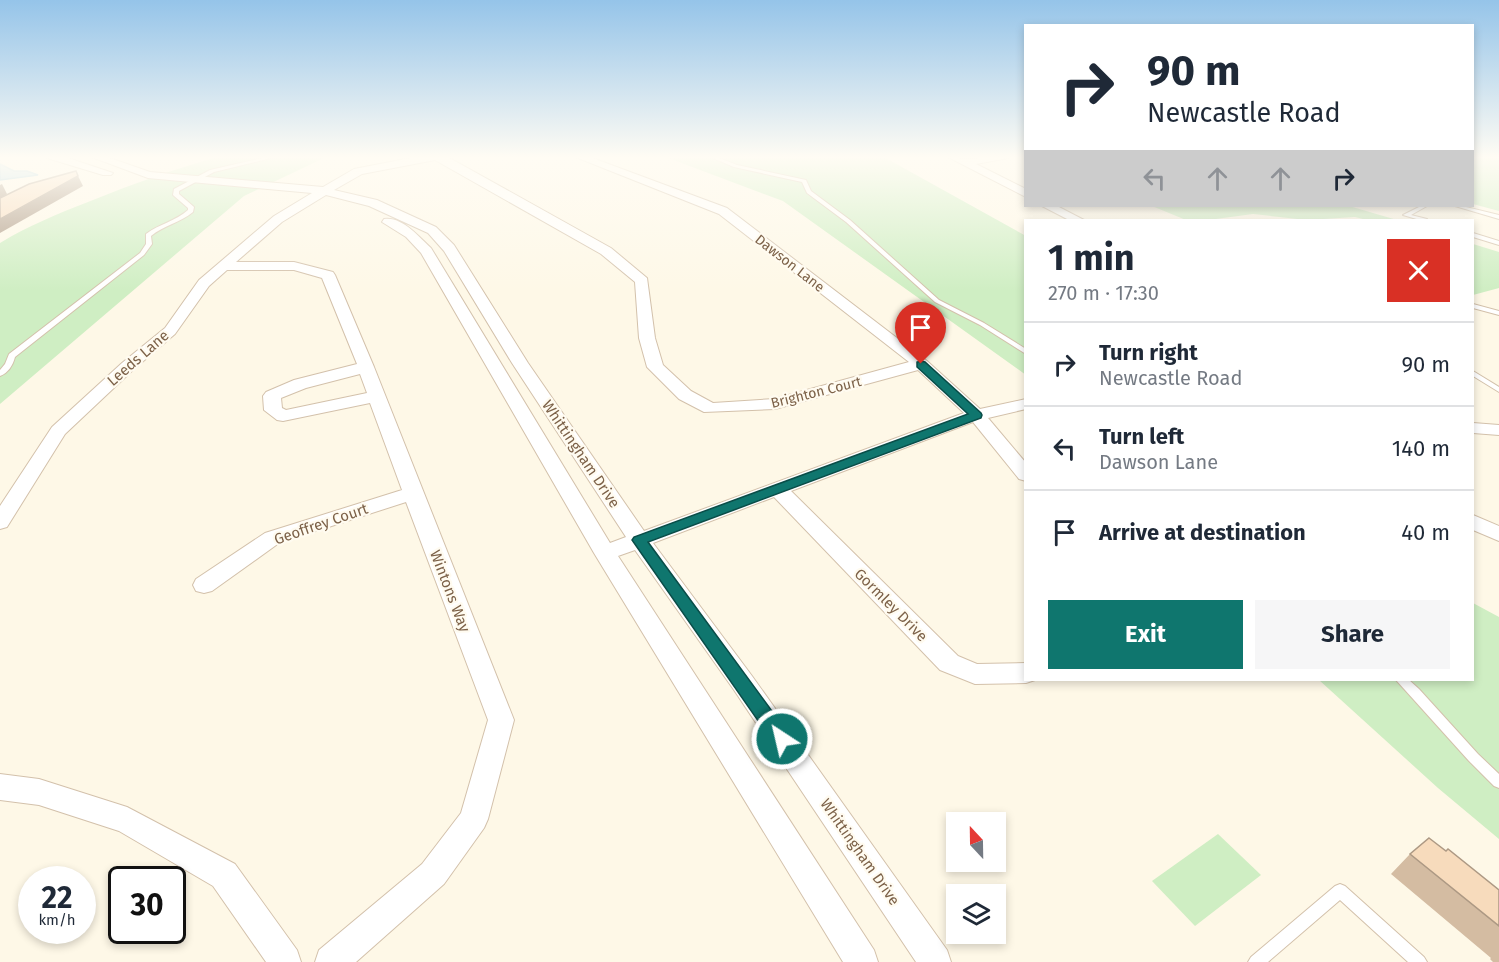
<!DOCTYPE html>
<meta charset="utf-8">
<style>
:root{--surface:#fff;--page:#f6f6f7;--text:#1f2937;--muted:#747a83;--line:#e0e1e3;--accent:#0f766e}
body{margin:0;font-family:"Fira Sans",sans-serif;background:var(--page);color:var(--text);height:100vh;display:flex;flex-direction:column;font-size:22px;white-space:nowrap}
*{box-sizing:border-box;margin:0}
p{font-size:20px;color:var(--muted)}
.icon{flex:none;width:33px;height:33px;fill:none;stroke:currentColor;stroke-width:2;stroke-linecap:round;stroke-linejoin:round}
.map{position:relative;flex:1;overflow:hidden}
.side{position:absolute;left:1024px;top:219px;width:450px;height:462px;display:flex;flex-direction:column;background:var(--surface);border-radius:0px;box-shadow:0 3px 9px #0003}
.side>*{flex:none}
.banner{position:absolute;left:1024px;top:24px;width:450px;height:183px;border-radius:0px;box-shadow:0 3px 9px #0003;background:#fff;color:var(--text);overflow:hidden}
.needle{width:39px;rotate:338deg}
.fabs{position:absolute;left:946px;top:812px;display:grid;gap:12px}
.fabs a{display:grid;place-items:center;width:60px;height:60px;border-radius:0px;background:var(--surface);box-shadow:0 3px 9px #0003;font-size:30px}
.speed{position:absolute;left:18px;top:866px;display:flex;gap:12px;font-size:30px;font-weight:700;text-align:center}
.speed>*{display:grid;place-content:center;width:78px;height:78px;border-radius:50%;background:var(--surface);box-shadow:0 3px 9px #0003;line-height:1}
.speed small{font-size:15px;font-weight:400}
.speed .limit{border:3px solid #111;border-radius:9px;background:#fff;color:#111}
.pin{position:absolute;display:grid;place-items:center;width:51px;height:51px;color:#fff;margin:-62px -26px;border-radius:50% 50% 50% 0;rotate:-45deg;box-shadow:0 0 6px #0007}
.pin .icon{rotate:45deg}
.me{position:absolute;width:66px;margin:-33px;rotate:325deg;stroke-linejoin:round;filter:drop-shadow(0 0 4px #0008)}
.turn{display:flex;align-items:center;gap:21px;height:126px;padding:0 24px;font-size:27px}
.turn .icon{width:78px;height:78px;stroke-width:2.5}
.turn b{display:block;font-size:42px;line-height:51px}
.lanes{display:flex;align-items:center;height:57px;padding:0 24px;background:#0003;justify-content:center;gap:30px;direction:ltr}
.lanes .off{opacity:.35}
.round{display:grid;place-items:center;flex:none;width:63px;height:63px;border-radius:0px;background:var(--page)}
.overview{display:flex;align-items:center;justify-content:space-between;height:102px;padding:0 24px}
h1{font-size:36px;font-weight:700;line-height:45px}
.button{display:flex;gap:12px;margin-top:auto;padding:12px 24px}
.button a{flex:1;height:69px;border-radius:0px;background:var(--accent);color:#fff;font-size:24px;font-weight:700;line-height:69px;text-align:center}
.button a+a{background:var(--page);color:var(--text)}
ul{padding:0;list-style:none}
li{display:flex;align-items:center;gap:18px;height:84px;padding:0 24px;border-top:2px solid var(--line)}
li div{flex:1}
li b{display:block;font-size:22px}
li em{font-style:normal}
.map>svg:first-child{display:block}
.green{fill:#cfeec3}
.water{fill:#b9ddeb;stroke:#9eccde;stroke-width:1.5}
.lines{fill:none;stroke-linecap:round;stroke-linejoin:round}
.lane-casing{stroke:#d3c1ab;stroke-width:2}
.street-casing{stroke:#d3c1ab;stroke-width:2}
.lane{fill:#fff;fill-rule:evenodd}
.street{fill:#fff;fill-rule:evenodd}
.wall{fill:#d4bca2}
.shaded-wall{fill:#ad9984}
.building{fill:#f7dbbc;stroke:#ad9984;stroke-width:1.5}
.route{fill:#0f766e;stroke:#0a4d48;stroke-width:1.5}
.labels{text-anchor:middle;stroke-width:4.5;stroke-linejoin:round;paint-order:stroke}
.far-street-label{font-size:14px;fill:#7c6148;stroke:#fffbf0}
.street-label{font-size:15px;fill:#7c6148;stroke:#fffbf0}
</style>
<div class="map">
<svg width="1499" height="962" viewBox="0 0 1499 962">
<rect width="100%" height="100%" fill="#fef8e7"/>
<g class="green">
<path d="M220,156H336L324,158L244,196L0,404V243C28,226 57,214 88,202C132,184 175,169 220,156Z"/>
<path d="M663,156H882L1026,236V375L783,201Z"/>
<path d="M1473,156H1499V211L1473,204Z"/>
<path d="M1152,206H1349L1397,220H1367L1355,217L1307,220L1253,214L1208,220H1186Z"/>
<path d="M1473,244L1499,252V288L1473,295Z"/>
<path d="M1473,603L1499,617V839L1438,788L1319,680H1473Z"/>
<path d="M1218,834L1261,875L1195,926L1152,881Z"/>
</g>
<path class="water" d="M0,164L14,171H27L38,175L0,180Z"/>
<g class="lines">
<g class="lane-casing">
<g id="lane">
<path d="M272,156H280L214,172L179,191V194L194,207L193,212C180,223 164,225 151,236L152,244L144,255L15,357C13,365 8,373 0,376V370L5,364L9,354L140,253L146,244V234C159,224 176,221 188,210V208L173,195L174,189L210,170Z"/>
<path d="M708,156H714L737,165L806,180L811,191L850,220L939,300L984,323L1026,349V354L980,325L935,302L846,222L807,193L802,182L734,167Z"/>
<path d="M1421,206H1427L1411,215L1427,219V220H1420L1403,215Z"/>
<path d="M1455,206H1462L1499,215V219Z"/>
<path d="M1473,233L1499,241V245L1473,237Z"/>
<path d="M1473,304L1499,311V315L1473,308Z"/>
<path d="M1473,371L1499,387V392L1473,376Z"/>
<path d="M1396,680H1409L1419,689L1478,754L1499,774V788L1494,786L1469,761Z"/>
<path d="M1340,884L1345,886L1424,957L1427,962H1408L1340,900L1268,962H1248L1251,957L1335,886Z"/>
</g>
</g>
<g class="street-casing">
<g id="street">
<path d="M46,156H62L113,173L111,175H103L47,158Z"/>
<path d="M89,156H104L150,172L323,187L354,169L421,156H446L611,248L647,278L655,338L663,365L691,391L713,403L774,399L909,362L719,214L573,156H587L727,208L927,361L980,409L1026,399V409L988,418L1026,463V481L1019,479L973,422L791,491L958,656L977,664L1026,663V680H1035L1026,683L975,684L940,670L774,497L653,543L752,676L947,950L951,962H916L734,690L635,550L618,556L874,950L878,962H843L594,553L421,253L406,237L382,222L384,219C402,216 419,237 431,248L610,543L626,537L512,363L444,251L428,233L369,206L326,195L282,222L236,262H294L333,272L335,275L374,367L514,720L488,819L484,828L444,884L356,962H315L319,950L422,864L461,813L488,720L406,502L279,543L212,591L204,593L196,591L193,585L196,579L265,533L402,490L370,403L283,421L277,420L264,410L263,396L266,392L294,380L357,364L322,278L294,270H227L209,286L175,334L134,369L65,434L7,527L0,529V506L52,427L122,363L165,328L199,280L274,216L312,193L148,178ZM435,160L601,254L635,282L639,338L647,367L679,399L704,412L775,409L918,370L964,413L644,531L528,363L454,245L436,227L377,200L334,190L362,174ZM360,374L367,393L286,410L282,408L281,398L306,388Z"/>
<path d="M946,156C954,156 962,160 970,159C983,158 996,156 1009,156L1008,158L976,164L1026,189V197Z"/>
<path d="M1042,206H1057L1084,220H1069Z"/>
<path d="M1473,423L1499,425V435L1473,433Z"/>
<path d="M1473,515L1499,526V541L1473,530Z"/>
<path d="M0,774L39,779L127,807L235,864L297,950L301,962H266L213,886L119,831L39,805L0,800Z"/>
</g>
</g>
<use href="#lane" class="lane"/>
<use href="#street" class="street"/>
</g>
<path class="wall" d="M1446,851L1499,890V962H1493L1490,959L1491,958L1391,874L1410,854Z"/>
<g class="shaded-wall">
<path d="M78,176L83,186L0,233V219Z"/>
<path d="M2,184L7,194L0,199V185Z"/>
</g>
<g class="building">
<path d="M76,171L78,176L0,219V198L29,184Z"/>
<path d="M1429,838L1446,851L1448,849L1499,890V926L1410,854Z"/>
</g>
<linearGradient id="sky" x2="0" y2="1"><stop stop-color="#95c4e9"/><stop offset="0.54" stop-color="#fffcf4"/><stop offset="1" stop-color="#fffcf4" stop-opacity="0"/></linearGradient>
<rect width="1499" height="291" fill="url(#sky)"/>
<path class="route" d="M921,361L925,362L981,413L982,415L981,418L648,542L788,733L791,739L788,745L782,747L775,745L632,540L634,537L968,414L917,367V362Z"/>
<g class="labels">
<g class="far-street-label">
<text transform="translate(790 263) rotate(38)" y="5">Dawson Lane</text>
<text transform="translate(816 392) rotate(-14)" y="5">Brighton Court</text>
</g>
<g class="street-label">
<text transform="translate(138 358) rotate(-41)" y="5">Leeds Lane</text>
<text transform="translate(581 454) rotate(56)" y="5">Whittingham Drive</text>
<text transform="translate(321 524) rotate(-19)" y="5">Geoffrey Court</text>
<text transform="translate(450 591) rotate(69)" y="5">Wintons Way</text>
<text transform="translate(891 605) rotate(45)" y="5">Gormley Drive</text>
<text transform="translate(860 852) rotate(55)" y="5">Whittingham Drive</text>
</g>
</g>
</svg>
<div class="fabs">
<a><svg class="needle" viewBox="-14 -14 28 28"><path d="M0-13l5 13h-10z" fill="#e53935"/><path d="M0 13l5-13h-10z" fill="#747a83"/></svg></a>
<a><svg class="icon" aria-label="layers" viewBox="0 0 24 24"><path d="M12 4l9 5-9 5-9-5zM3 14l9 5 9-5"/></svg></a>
</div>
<div class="speed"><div>22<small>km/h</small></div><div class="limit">30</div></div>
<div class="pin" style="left:921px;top:364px;background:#d93025"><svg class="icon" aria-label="arrive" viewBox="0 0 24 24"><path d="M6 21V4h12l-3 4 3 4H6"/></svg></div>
<svg class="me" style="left:782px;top:739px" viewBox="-20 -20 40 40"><circle r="17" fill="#0f766e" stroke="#fff" stroke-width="3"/><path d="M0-11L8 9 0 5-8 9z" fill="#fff"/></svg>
<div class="banner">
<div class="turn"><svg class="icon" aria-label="right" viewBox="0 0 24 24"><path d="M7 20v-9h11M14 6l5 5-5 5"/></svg><div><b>90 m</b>Newcastle Road</div></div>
<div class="lanes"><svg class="icon off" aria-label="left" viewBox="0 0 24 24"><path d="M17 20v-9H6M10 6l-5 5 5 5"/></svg><svg class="icon off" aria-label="ahead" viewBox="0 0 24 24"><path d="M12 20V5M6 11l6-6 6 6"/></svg><svg class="icon off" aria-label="ahead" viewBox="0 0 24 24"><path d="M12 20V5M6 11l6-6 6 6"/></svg><svg class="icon" aria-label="right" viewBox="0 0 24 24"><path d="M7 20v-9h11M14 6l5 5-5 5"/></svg></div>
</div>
<section class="side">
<div class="overview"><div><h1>1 min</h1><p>270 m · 17:30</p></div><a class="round" style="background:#d93025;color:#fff"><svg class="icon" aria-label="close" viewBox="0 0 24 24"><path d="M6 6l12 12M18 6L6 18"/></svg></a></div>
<ul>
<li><svg class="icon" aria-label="right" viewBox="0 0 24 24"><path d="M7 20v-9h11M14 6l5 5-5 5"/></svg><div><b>Turn right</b><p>Newcastle Road</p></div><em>90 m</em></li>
<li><svg class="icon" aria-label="left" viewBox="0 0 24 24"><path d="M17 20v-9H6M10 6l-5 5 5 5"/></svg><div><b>Turn left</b><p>Dawson Lane</p></div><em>140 m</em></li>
<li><svg class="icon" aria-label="arrive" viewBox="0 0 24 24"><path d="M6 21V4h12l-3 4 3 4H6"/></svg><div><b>Arrive at destination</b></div><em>40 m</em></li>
</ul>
<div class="button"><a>Exit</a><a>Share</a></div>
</section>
</div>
